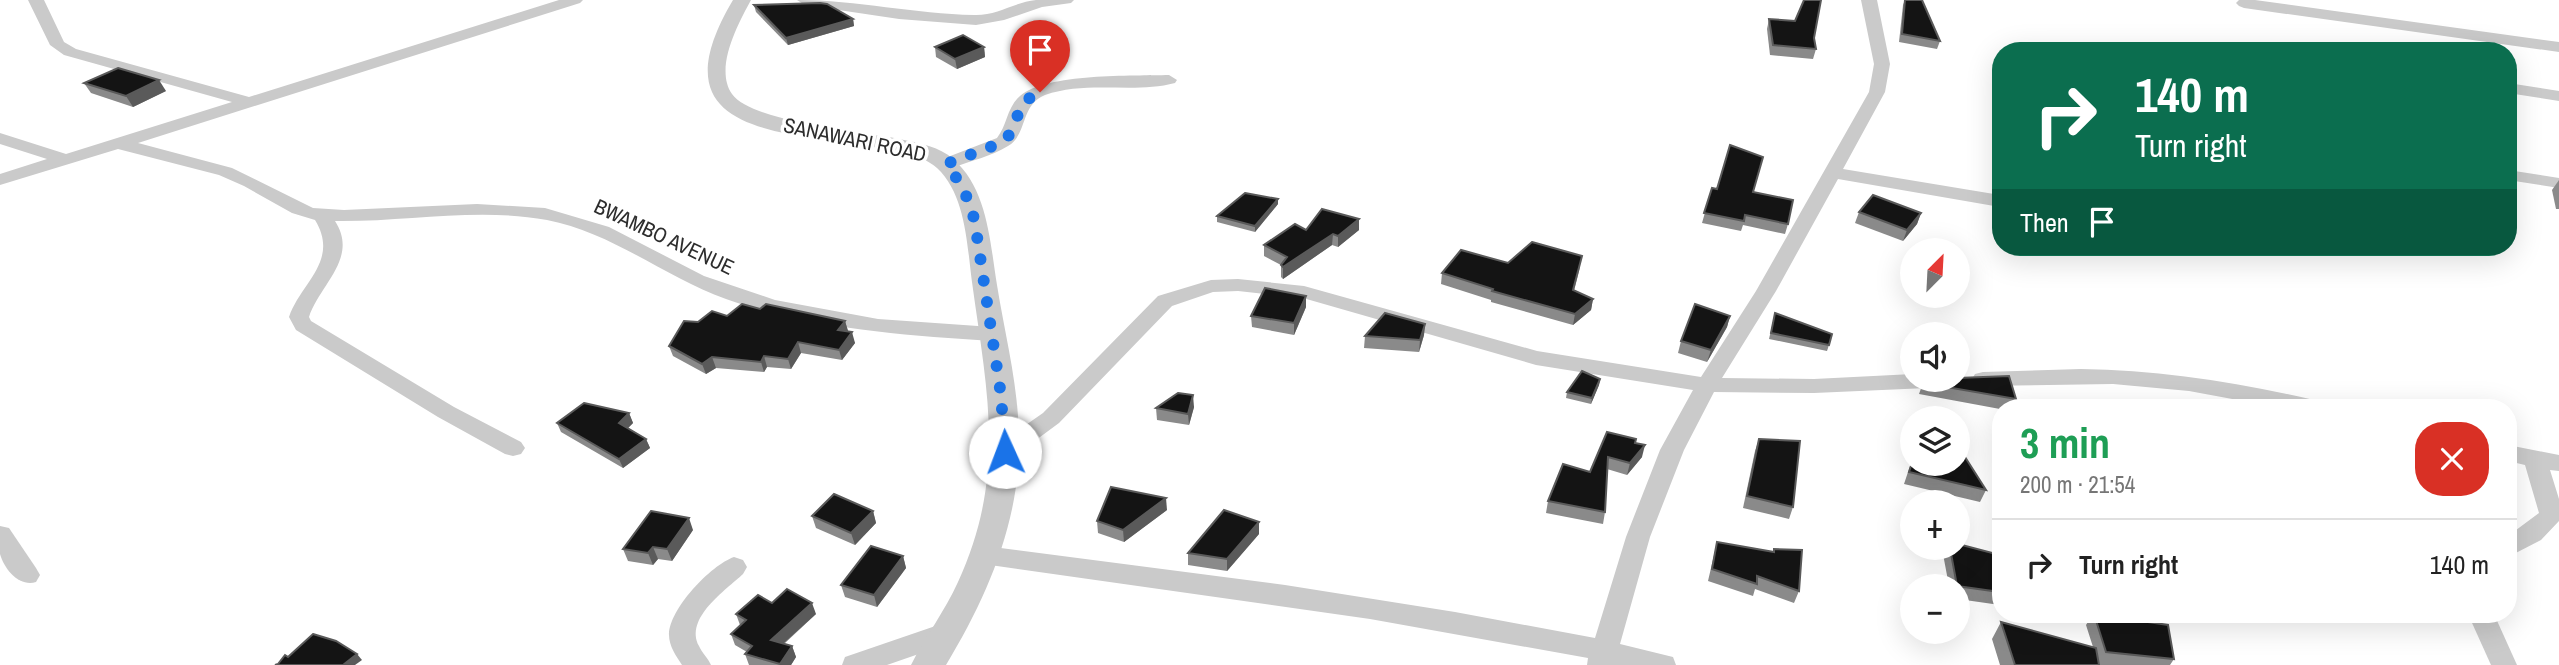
<!DOCTYPE html>
<meta charset="utf-8">
<style>
:root{--surface:#fff;--page:#f6f6f6;--text:#222;--muted:#767676;--line:#e0e0e0}
body{margin:0;font-family:"Archivo Narrow",sans-serif;background:var(--page);color:var(--text);height:100vh;display:flex;flex-direction:column;font-size:26px;white-space:nowrap}
*{box-sizing:border-box;margin:0}
p{font-size:23px;color:var(--muted)}
.icon{flex:none;width:38px;height:38px;fill:none;stroke:currentColor;stroke-width:2;stroke-linecap:round;stroke-linejoin:round}
.map{position:relative;flex:1;overflow:hidden}
.drawer{position:absolute;left:1992px;top:399px;width:525px;height:224px;display:flex;flex-direction:column;background:var(--surface);border-radius:28px;box-shadow:0 7px 28px #0002}
.drawer>*{flex:none}
.banner{position:absolute;left:1992px;top:42px;width:525px;height:214px;border-radius:28px;box-shadow:0 7px 28px #0002;background:#0b6e4f;color:#fff;overflow:hidden}
.needle{width:46px;rotate:24deg}
.fabs{position:absolute;left:1900px;top:238px;display:grid;gap:14px}
.fabs a{display:grid;place-items:center;width:70px;height:70px;border-radius:50%;background:var(--surface);box-shadow:0 7px 28px #0002;font-size:35px}
.pin{position:absolute;display:grid;place-items:center;width:60px;height:60px;color:#fff;margin:-72px -30px;border-radius:50% 50% 50% 0;rotate:-45deg;box-shadow:0 0 7px #0007}
.pin .icon{rotate:45deg}
.me{position:absolute;width:77px;margin:-38px;rotate:358deg;stroke-linejoin:round;filter:drop-shadow(0 0 5px #0008)}
.turn{display:flex;align-items:center;gap:24px;height:147px;padding:0 28px;font-size:32px}
.turn .icon{width:91px;height:91px;stroke-width:2.5}
.turn b{display:block;font-size:49px;line-height:60px}
.then{display:flex;align-items:center;height:66px;padding:0 28px;background:#0003;gap:14px;font-size:26px}
.round{display:grid;place-items:center;flex:none;width:74px;height:74px;border-radius:28px;background:var(--page)}
.overview{display:flex;align-items:center;justify-content:space-between;height:119px;padding:0 28px}
h1{font-size:42px;font-weight:800;line-height:52px;color:#1e9e55}
ul{padding:0;list-style:none}
li{display:flex;align-items:center;gap:21px;height:91px;padding:0 28px;border-top:2px solid var(--line)}
li div{flex:1}
li b{display:block;font-size:26px}
li em{font-style:normal}
.map>svg:first-child{display:block}
.lines{fill:none;stroke-linecap:round;stroke-linejoin:round}
.minor{fill:#cacaca;fill-rule:evenodd}
.tertiary{fill:#cacaca;fill-rule:evenodd}
.wall{fill:#8a8a8a}
.shaded-wall{fill:#5a5a5a}
.building{fill:#141414;stroke:#5a5a5a;stroke-width:2}
.route{stroke:#1a73e8;stroke-width:12;stroke-dasharray:0 21.6}
.labels{text-anchor:middle;stroke-width:7;stroke-linejoin:round;paint-order:stroke}
.street-label{font-size:21px;fill:#2d2d2d;stroke:#fff}
</style>
<div class="map">
<svg width="2559" height="665" viewBox="0 0 2559 665">
<rect width="100%" height="100%" fill="#fff"/>
<g class="lines">
<g class="minor">
<path d="M28,0H44L64,42L76,49L249,97L559,0H583L580,3L138,143L232,168L313,208L344,210L477,204L545,208L609,227L704,276L775,300L878,319L992,327L999,329L1003,334L999,339L992,341C902,335 811,329 726,299C665,277 611,232 547,220C477,207 406,222 335,221C359,258 320,284 309,317L311,321L454,407L521,442L525,448L521,454L513,456L505,454L438,417L296,330L289,317C301,282 340,261 315,220L292,213L244,186L219,175L118,149L0,185V174L47,159L0,144V133L66,154L232,102L64,55L50,45Z"/>
<path d="M797,0C857,0 915,14 974,15C996,16 1015,2 1036,0C1048,0 1061,0 1074,0L1071,3L1042,7L1004,20L976,25L899,19L805,5Z"/>
<path d="M1861,0H1877L1890,64L1885,92L1843,169L2000,195V207L1838,179L1776,291L1722,378L1814,379L1913,374V380H1958V376L1961,380L1958,385L1950,387L1814,393L1714,392L1684,450L1650,537L1620,644L1673,657L1676,665H1587L1588,658L1370,619L976,563L972,556L976,549L985,546L1285,585L1455,612L1595,638L1626,537L1660,450L1693,390L1536,365L1303,298L1238,291L1213,292L1172,306L1059,423L1013,457L1005,459L997,457L993,451L997,445L1043,413L1158,296L1211,280L1238,279L1304,286L1537,351L1701,377L1756,291L1869,92L1874,64Z"/>
<path d="M2239,0H2255L2559,42V52L2244,8L2239,6L2236,3Z"/>
<path d="M1169,75L1177,80L1175,83C1134,94 1087,80 1045,95C1020,105 1028,134 1008,146C992,156 970,161 952,168L946,169L937,164L940,160L997,138C1007,126 1007,107 1020,96C1046,73 1134,76 1169,75Z"/>
<path d="M2508,83L2559,91V101L2508,93Z"/>
<path d="M2508,170L2559,178V188L2508,180Z"/>
<path d="M2081,369C2159,370 2237,382 2314,400L2322,403L2325,408H2281L2189,391L2113,384L1983,386L1975,384L1972,379L1975,374L1983,372Z"/>
<path d="M2508,445L2559,455V471L2550,470L2559,499V521L2541,540L2508,557V536L2539,513L2525,465L2508,461Z"/>
<path d="M0,526L9,528L36,568L40,575L36,582C20,587 5,571 0,554C0,546 0,534 0,526Z"/>
<path d="M734,557L743,560L747,567L743,574C726,590 684,618 699,646C702,653 708,658 711,665H682C676,656 669,646 669,635C669,609 711,565 734,557Z"/>
<path d="M2468,614H2494L2517,665H2491Z"/>
<path d="M950,621L959,624L963,632L959,640L887,665H842L845,657Z"/>
</g>
<path class="tertiary" d="M733,0H751C738,24 714,68 732,94C753,123 867,132 904,140C920,143 940,147 953,159C988,189 990,243 997,285C1004,329 1015,372 1018,416C1026,506 992,589 946,665H911C925,637 945,611 958,582C1007,475 987,392 972,282C967,245 966,195 937,168C920,153 893,150 872,147C777,131 654,133 733,0Z"/>
</g>
<g class="wall">
<path d="M1905,0L1940,41L1937,49L1899,42L1903,5Z"/>
<path d="M754,5L853,19L854,26L788,45L756,12Z"/>
<path d="M1769,19L1814,38L1816,49L1813,59L1770,55L1767,29Z"/>
<path d="M935,47H984L985,57L957,69L936,57Z"/>
<path d="M84,83L166,91L133,107L91,93Z"/>
<path d="M2559,180V209H2556L2552,190Z"/>
<path d="M1712,188L1753,192L1788,224L1785,234L1743,225L1741,231L1702,223Z"/>
<path d="M1278,204L1255,232L1217,222V216Z"/>
<path d="M1859,212L1921,213L1917,224L1903,241L1855,223Z"/>
<path d="M1359,219V230L1338,247L1332,245L1283,279L1281,277V265L1264,256V245L1306,230Z"/>
<path d="M1508,263L1580,267L1574,291L1593,299L1591,310L1573,325L1491,302V300L1441,284L1442,273Z"/>
<path d="M1306,296V307L1294,335L1252,327L1251,316Z"/>
<path d="M760,309L845,321L848,331L855,343L842,360L801,353L791,369L767,367L764,372L716,368L706,374L673,356L669,346L698,322Z"/>
<path d="M1775,313L1829,345L1827,351L1769,339Z"/>
<path d="M1730,316L1727,327L1707,362L1678,353L1681,341Z"/>
<path d="M1425,324L1424,335L1419,352L1364,348L1365,336Z"/>
<path d="M1600,379L1599,385L1591,404L1566,398L1567,392Z"/>
<path d="M1924,380L2016,399L2012,408H2000V409L1919,394Z"/>
<path d="M1194,407L1189,425L1157,420L1156,408Z"/>
<path d="M629,413L633,423L628,428L646,439L650,448L623,468L561,432L557,423Z"/>
<path d="M1607,432L1635,443L1642,457L1627,475L1607,469L1605,512L1603,524L1546,513L1548,501L1590,472Z"/>
<path d="M1759,439L1793,507L1789,519L1743,508L1755,451Z"/>
<path d="M1913,457V464L1986,490L1980,502L1904,484Z"/>
<path d="M1167,510L1124,542L1098,533L1097,521Z"/>
<path d="M873,511L876,523L855,545L816,528L812,516Z"/>
<path d="M693,530L672,561L658,559L653,565L628,561L623,549Z"/>
<path d="M1259,534L1227,571L1188,565V553Z"/>
<path d="M1717,542L1773,552L1774,549L1799,591L1794,603L1755,589L1753,596L1708,581Z"/>
<path d="M1946,548H1958L2000,555V605L1958,599V586H1949L1943,554Z"/>
<path d="M903,556L906,568L877,607L845,597L841,585Z"/>
<path d="M772,603L816,614L784,644L792,646L796,657L791,665H749L745,654L747,652L735,645L731,634L740,625L736,614Z"/>
<path d="M2093,614H2099L2174,659L2170,665H2000L1992,639L2001,622L2093,647L2086,625Z"/>
</g>
<g class="shaded-wall">
<path d="M853,19L854,26L788,45L786,38Z"/>
<path d="M984,47L985,57L957,69L955,59Z"/>
<path d="M159,80L166,91L133,107L126,96Z"/>
<path d="M1278,199V204L1255,232V226Z"/>
<path d="M1921,213L1917,224L1903,241L1907,230Z"/>
<path d="M1359,219V230L1338,247V236Z"/>
<path d="M1333,234L1332,245L1283,279V267Z"/>
<path d="M1306,296V307L1294,335V323Z"/>
<path d="M1593,299L1591,310L1573,325L1575,314Z"/>
<path d="M1730,316L1727,327L1707,362L1711,350Z"/>
<path d="M845,321L848,331L838,330Z"/>
<path d="M1425,324L1424,335L1419,352L1420,340Z"/>
<path d="M852,332L855,343L842,360L839,350Z"/>
<path d="M798,342L801,353L791,369L788,359Z"/>
<path d="M764,356L767,367L764,372L761,362Z"/>
<path d="M712,357L716,368L706,374L702,364Z"/>
<path d="M1600,379L1599,385L1591,404L1592,398Z"/>
<path d="M1193,395L1194,407L1189,425L1188,414Z"/>
<path d="M629,413L633,423L623,433L619,423Z"/>
<path d="M646,439L650,448L623,468L619,459Z"/>
<path d="M1645,445L1642,457L1627,475L1630,463Z"/>
<path d="M1166,498L1167,510L1124,542L1123,530Z"/>
<path d="M873,511L876,523L855,545L851,533Z"/>
<path d="M689,518L693,530L672,561L667,549Z"/>
<path d="M1259,522V534L1227,571V559Z"/>
<path d="M653,547L658,559L653,565L648,553Z"/>
<path d="M903,556L906,568L877,607L874,595Z"/>
<path d="M812,603L816,614L775,651L771,640Z"/>
<path d="M792,646L796,657L791,665H780V664Z"/>
<path d="M357,654L362,660L355,665H343Z"/>
</g>
<g class="building">
<path d="M1804,0H1821L1814,38L1816,49L1773,45L1769,19L1795,21Z"/>
<path d="M1905,0H1922L1940,41L1902,34Z"/>
<path d="M820,3L827,4L853,19L786,38L754,5Z"/>
<path d="M963,35L984,47L955,59L935,47Z"/>
<path d="M118,68L159,80L126,96L84,83Z"/>
<path d="M1730,145L1763,157L1753,192L1793,200L1788,224L1745,215L1744,221L1704,213L1712,188L1717,189Z"/>
<path d="M1245,193L1278,199L1255,226L1217,216Z"/>
<path d="M1873,195L1921,213L1907,230L1859,212Z"/>
<path d="M1322,209L1359,219L1338,236L1333,234L1283,267L1281,265L1287,257L1264,245L1295,224L1306,230Z"/>
<path d="M1532,242L1582,256L1573,290L1593,299L1575,314L1492,291L1493,289L1442,273L1461,250L1508,263Z"/>
<path d="M1265,288L1306,296L1294,323L1251,316Z"/>
<path d="M742,304L760,309L766,304L845,321L838,330L852,332L839,350L798,342L788,359L764,356L761,362L712,357L702,364L669,346L684,321L698,322L712,311L727,316Z"/>
<path d="M1695,304L1730,316L1711,350L1681,341Z"/>
<path d="M1385,313L1425,324L1420,340L1365,336Z"/>
<path d="M1775,313L1832,334L1829,345L1771,333Z"/>
<path d="M1582,371L1600,379L1592,398L1567,392Z"/>
<path d="M2009,376L2016,399L1923,383L1924,380H1958V378Z"/>
<path d="M1178,393L1193,395L1188,414L1156,408Z"/>
<path d="M584,403L629,413L619,423L646,439L619,459L557,423Z"/>
<path d="M1607,432L1636,439L1635,443L1645,445L1630,463L1608,457L1605,512L1548,501L1563,464L1590,472Z"/>
<path d="M1759,439L1800,441L1793,507L1747,496Z"/>
<path d="M1958,446L1986,490L1909,472L1913,460V464H1958Z"/>
<path d="M1111,487L1166,498L1123,530L1097,521Z"/>
<path d="M834,494L873,511L851,533L812,516Z"/>
<path d="M1224,510L1259,522L1227,559L1188,553Z"/>
<path d="M651,511L689,518L667,549L653,547L648,553L623,549Z"/>
<path d="M1717,542L1774,552V549L1802,550L1799,591L1757,576V584L1712,569Z"/>
<path d="M1958,544L2000,555V592L1957,586L1950,548H1958Z"/>
<path d="M871,546L903,556L874,595L841,585Z"/>
<path d="M787,589L812,603L771,640L792,646L780,664L745,654L752,646L731,634L746,620L736,614L758,595L772,603Z"/>
<path d="M2094,614L2168,625L2174,659L2106,652Z"/>
<path d="M2001,622L2096,648L2099,665H2015Z"/>
<path d="M313,634L336,641L357,654L343,665H275L278,664L285,655L288,657Z"/>
</g>
<g class="lines">
<path class="route" d="M1005,452L1001,395L975,223C970,201 961,182 946,164L1003,142C1021,125 1012,104 1040,92"/>
</g>
<g class="labels">
<g class="street-label">
<text transform="translate(855 140) rotate(12)" y="7">SANAWARI ROAD</text>
<text transform="translate(664 237) rotate(25)" y="7">BWAMBO AVENUE</text>
</g>
</g>
</svg>
<div class="fabs">
<a><svg class="needle" viewBox="-14 -14 28 28"><path d="M0-13l5 13h-10z" fill="#e53935"/><path d="M0 13l5-13h-10z" fill="#767676"/></svg></a>
<a><svg class="icon" aria-label="sound" viewBox="0 0 24 24"><path d="M4 9h4l5-4v14l-5-4H4zM17 9q2 3 0 6"/></svg></a>
<a><svg class="icon" aria-label="layers" viewBox="0 0 24 24"><path d="M12 4l9 5-9 5-9-5zM3 14l9 5 9-5"/></svg></a>
<a>+</a>
<a>−</a>
</div>
<div class="pin" style="left:1040px;top:92px;background:#d93025"><svg class="icon" aria-label="arrive" viewBox="0 0 24 24"><path d="M6 21V4h12l-3 4 3 4H6"/></svg></div>
<svg class="me" style="left:1005px;top:452px" viewBox="-20 -20 40 40"><circle r="19" fill="#fff"/><path d="M0-13L10 11 0 6-10 11z" fill="#1a73e8"/></svg>
<div class="banner">
<div class="turn"><svg class="icon" aria-label="right" viewBox="0 0 24 24"><path d="M7 20v-9h11M14 6l5 5-5 5"/></svg><div><b>140 m</b>Turn right</div></div>
<div class="then">Then<svg class="icon" aria-label="arrive" viewBox="0 0 24 24"><path d="M6 21V4h12l-3 4 3 4H6"/></svg></div>
</div>
<section class="drawer">
<div class="overview"><div><h1>3 min</h1><p>200 m · 21:54</p></div><a class="round" style="background:#d93025;color:#fff"><svg class="icon" aria-label="close" viewBox="0 0 24 24"><path d="M6 6l12 12M18 6L6 18"/></svg></a></div>
<ul>
<li><svg class="icon" aria-label="right" viewBox="0 0 24 24"><path d="M7 20v-9h11M14 6l5 5-5 5"/></svg><div><b>Turn right</b></div><em>140 m</em></li>
</ul>
</section>
</div>
